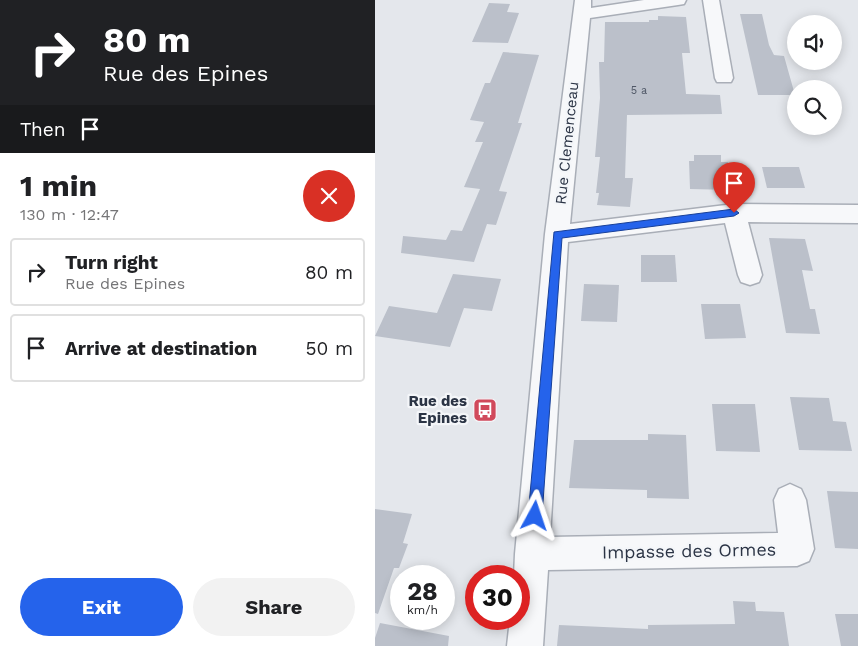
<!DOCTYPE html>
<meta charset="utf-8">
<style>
:root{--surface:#fff;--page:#f2f2f2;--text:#202124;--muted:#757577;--line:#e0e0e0;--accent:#2563eb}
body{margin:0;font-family:"Work Sans",sans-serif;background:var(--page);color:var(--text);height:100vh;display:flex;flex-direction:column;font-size:19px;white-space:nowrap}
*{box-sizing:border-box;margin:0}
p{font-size:16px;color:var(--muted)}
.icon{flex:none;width:28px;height:28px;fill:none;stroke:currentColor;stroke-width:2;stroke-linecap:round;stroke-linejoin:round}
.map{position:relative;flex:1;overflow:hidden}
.details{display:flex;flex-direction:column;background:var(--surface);width:375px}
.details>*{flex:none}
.banner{background:#202124;color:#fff;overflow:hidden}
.fabs{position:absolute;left:412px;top:15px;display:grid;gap:10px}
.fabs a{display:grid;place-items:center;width:55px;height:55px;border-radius:50%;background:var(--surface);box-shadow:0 2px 12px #0003;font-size:25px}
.speed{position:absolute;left:15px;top:565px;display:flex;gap:10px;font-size:25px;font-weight:700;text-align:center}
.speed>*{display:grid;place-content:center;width:65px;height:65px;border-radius:50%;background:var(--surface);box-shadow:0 2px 12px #0003;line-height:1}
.speed small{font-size:12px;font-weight:400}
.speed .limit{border:8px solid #d22;background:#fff;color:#111}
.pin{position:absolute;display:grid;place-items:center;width:42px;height:42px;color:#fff;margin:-51px -21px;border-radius:50% 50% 50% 0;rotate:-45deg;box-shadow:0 0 5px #0007}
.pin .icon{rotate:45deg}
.me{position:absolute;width:55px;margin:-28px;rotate:5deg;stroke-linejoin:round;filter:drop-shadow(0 0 4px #0008)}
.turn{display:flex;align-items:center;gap:18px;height:105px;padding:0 20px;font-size:22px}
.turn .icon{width:65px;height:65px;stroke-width:2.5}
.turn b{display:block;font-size:35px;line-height:42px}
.then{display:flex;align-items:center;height:48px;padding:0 20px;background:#0003;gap:10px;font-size:19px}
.round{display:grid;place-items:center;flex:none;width:52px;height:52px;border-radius:26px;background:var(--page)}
.head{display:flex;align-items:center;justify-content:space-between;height:85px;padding:0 20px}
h1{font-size:30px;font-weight:700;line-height:38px}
.button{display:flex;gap:10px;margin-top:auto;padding:10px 20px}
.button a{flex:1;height:58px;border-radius:30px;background:var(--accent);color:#fff;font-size:20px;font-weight:700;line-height:58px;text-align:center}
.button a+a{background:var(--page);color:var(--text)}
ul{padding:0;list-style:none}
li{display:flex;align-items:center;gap:15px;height:68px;margin:0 10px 8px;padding:0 10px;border:2px solid var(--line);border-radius:5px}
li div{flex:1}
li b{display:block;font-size:19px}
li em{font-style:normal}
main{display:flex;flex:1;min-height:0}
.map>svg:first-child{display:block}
.building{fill:#bbc0ca}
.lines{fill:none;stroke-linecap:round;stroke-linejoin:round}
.minor-casing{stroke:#a9aeb7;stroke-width:3}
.minor{fill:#f7f8fa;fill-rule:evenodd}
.route{fill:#2563eb;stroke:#184099}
.labels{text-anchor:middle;stroke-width:4.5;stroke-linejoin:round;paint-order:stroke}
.far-number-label{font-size:11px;fill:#4f5766}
.street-label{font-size:15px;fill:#2b3445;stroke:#f4f6f9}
.poi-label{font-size:15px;font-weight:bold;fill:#2b3445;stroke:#f4f6f9;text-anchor:end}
.near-street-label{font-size:18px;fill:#2b3445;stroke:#f4f6f9}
</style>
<main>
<section class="details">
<div class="banner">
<div class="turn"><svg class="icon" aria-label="right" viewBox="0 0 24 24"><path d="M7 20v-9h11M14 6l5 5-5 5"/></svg><div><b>80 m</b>Rue des Epines</div></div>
<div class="then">Then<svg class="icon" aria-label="arrive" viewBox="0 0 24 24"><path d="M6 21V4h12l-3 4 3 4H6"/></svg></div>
</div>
<div class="head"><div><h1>1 min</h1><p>130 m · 12:47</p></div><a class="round" style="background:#d93025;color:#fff"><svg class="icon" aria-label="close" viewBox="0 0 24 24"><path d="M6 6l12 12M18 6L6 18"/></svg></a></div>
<ul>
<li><svg class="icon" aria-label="right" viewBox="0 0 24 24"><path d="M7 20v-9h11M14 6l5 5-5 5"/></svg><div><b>Turn right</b><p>Rue des Epines</p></div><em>80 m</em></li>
<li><svg class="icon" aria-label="arrive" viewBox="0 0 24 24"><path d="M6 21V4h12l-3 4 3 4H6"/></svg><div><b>Arrive at destination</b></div><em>50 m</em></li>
</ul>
<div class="button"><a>Exit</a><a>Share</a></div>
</section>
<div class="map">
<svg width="483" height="646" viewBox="0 0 483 646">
<rect width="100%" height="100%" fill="#e4e7ec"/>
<g class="building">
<path d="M114,3L135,4L132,12L144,13L133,43L97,42Z"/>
<path d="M365,14H387L394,45L399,55L409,56L420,95H383Z"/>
<path d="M283,16L311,17L315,53H307L311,94L345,95L347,114L252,115L250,178H258L255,207L222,205L224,193H221L225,157H220L225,98L224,62H229L230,22H274V20H283Z"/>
<path d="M128,52L164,55L143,123H147L124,191L132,192L121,225L112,224L99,262L26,253L28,236L71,240L76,230L87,231L105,189L89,187L108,142H100L109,122L95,120L110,83H115Z"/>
<path d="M319,155H346V162H353L356,190L315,189L314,161H319Z"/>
<path d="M387,167H424L430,188H392Z"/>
<path d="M394,238L430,239L438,271L427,270L435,309H440L445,334L411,333Z"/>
<path d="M266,255H300L302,282H266Z"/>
<path d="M78,274L126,279L117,311L89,308L75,347L0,336L14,306L62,313Z"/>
<path d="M209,284L244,285L242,322L206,321Z"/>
<path d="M326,304H365L371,338L330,339Z"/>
<path d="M415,397L454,398L458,421L471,422L477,451L424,450Z"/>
<path d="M337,404H380L385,452L341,451Z"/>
<path d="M273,434L311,435L314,499L272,498V490L194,488L199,440H273Z"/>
<path d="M452,491L483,492V549L460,548Z"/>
<path d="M0,509L37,514L28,543L33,544L24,568H19L3,614L0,613Z"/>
<path d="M358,601L380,602L381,611L409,612L414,646H182L184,625L273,629V625L360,624Z"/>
<path d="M460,614H483V646H466Z"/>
<path d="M5,623L74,636L73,646H0V638Z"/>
</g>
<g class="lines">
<g class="minor-casing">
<g id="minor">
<path d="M200,0H216V8L269,0H311L309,4L303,5L215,18L195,224L359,204L483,205V223L373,222L387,275L384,282L375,285L366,282L363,275L350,223L193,242L175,537L403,533L399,500L404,489L415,484L426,489L431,500L439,549L434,561L422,566L173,570L168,646H132L135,619H144V576H139L140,554L170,234Z"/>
<path d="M328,0H344L358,78L356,82H342L340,78Z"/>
</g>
</g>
<use href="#minor" class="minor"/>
</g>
<path class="route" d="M359,209L364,213L359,216L187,238L167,516L165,520L160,522L155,520L153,516L179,232Z"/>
<defs>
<g id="bus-square" transform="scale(1.25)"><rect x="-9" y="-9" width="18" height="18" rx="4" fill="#d1495b" stroke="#f4f6f9"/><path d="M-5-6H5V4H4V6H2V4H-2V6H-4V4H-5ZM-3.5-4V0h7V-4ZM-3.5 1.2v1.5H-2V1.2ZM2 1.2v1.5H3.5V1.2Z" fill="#fff"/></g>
</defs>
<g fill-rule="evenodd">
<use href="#bus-square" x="110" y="410"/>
</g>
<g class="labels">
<g class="far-number-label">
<text x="264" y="94">5 a</text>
</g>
<g class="street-label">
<text transform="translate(192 143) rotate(-84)" y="5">Rue Clemenceau</text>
</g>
<g class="poi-label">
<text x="92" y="406">Rue des<tspan x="92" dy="17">Epines</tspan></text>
</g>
<g class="near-street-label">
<text transform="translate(314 551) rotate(-1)" y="6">Impasse des Ormes</text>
</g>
</g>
</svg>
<div class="fabs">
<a><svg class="icon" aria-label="sound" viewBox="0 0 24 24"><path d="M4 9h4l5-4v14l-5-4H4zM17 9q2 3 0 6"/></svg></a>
<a><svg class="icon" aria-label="search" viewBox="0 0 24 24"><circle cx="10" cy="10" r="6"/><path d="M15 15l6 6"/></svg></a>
</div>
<div class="speed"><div>28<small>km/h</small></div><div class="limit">30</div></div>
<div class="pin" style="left:359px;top:213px;background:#d93025"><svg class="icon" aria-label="arrive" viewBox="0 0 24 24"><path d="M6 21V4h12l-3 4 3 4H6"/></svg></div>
<svg class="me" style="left:160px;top:516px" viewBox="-20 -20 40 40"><path d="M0-17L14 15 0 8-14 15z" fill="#2563eb" stroke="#fff" stroke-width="4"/></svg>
</div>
</main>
